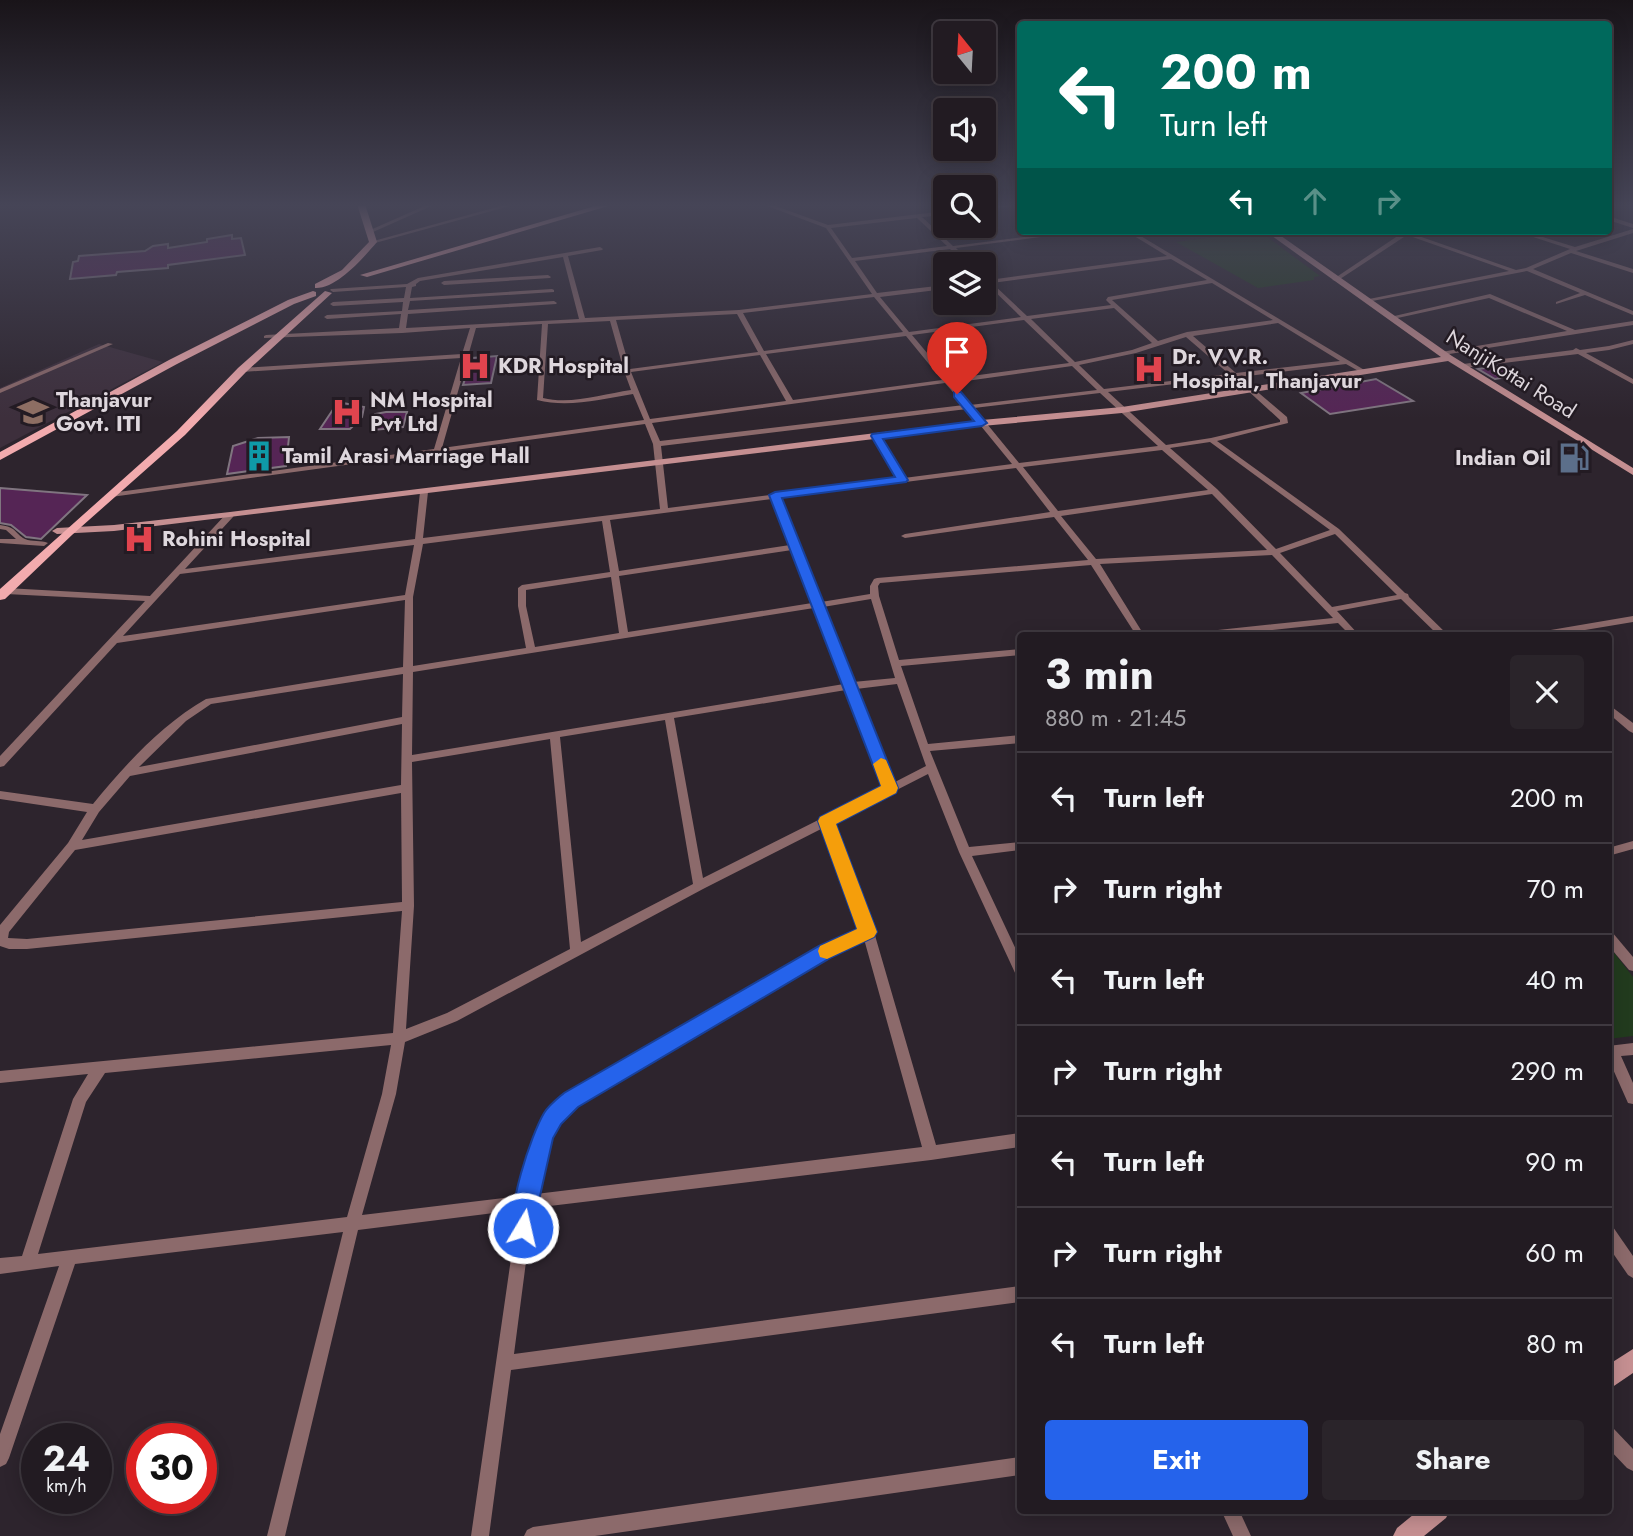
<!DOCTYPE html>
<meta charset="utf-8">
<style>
:root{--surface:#221b22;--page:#2a242a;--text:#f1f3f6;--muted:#a2a1a5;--line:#3f3940;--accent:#2563eb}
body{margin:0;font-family:Jost,sans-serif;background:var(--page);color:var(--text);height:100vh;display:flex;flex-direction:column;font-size:26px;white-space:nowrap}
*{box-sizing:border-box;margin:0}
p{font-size:23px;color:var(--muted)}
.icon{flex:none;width:38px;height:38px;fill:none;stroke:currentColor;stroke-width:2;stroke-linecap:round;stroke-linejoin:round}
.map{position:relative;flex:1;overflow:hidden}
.panel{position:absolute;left:1017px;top:632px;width:595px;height:882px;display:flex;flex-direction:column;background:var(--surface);border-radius:7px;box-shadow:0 4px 18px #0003,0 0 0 2px var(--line)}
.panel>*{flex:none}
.banner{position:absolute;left:1017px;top:21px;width:595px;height:214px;border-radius:7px;box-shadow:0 4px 18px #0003,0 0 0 2px var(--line);background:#00695c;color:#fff;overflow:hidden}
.needle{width:46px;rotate:342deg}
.fabs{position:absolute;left:933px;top:21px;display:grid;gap:14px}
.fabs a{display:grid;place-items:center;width:63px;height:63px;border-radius:7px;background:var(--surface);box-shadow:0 4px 18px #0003,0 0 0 2px var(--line);font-size:35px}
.speed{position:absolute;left:21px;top:1423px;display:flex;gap:14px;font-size:35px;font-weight:700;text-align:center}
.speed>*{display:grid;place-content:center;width:91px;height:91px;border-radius:50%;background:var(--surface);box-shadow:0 4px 18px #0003,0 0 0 2px var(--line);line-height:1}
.speed small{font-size:18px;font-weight:400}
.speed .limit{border:10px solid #d22;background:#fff;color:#111}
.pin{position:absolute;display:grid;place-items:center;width:60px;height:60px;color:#fff;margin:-72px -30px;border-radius:50% 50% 50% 0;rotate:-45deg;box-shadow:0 0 7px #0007}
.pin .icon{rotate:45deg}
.me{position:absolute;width:77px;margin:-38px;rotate:9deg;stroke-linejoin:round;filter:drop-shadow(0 0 5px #0008)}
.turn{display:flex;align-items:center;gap:24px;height:147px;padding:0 28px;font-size:32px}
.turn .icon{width:91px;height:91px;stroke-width:2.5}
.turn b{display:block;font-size:49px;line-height:60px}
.lanes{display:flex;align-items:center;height:66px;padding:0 28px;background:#0003;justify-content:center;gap:35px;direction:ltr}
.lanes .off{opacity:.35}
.round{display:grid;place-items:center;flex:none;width:74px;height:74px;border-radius:7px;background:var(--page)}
.overview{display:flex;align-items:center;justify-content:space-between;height:119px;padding:0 28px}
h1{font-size:42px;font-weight:700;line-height:52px}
.action{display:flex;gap:14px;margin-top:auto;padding:14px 28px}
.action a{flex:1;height:80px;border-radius:7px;background:var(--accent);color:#fff;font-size:28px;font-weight:700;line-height:80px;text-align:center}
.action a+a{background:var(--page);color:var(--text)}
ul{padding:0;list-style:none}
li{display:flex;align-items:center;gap:21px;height:91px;padding:0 28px;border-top:2px solid var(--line)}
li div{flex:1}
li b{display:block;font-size:26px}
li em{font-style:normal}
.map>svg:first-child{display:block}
.built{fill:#3d2f3c}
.green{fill:#223b1e}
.building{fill:#552555;stroke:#807580;stroke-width:2}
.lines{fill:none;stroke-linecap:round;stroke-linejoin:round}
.street{fill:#8c6a6b;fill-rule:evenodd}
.secondary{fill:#c58f91;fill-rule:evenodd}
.primary{fill:#f2abae;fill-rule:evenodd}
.route{fill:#2563eb;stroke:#184099;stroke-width:2}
.slow{fill:#f59e0b}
.labels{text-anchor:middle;stroke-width:5;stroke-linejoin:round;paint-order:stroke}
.far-poi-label{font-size:21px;font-weight:bold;fill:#ded7dd;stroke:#231b23;text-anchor:start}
.far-street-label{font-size:21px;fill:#ded7dd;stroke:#231b23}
</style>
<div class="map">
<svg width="1633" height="1536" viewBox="0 0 1633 1536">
<rect width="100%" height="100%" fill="#2d242d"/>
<path class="built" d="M99,344L163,362L0,448V388Z"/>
<g class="green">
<path d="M1259,231L1320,276L1314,277V280L1258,288L1176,242Z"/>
<path d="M1608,945L1633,977V1036L1608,1039Z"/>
</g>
<g class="building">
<path d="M232,235V239L241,238L245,255L168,265V268L117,272L116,275L70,279L73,262L78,261L79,256L145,251L153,246L168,244V248L207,242V239Z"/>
<path d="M497,356L491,383L463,385L472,358Z"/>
<path d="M1499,366L1515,376L1495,379L1478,369Z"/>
<path d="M1376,379L1413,401L1330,414L1301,393Z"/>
<path d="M338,402L364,407L362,417L350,429H320Z"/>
<path d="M386,412H407L403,427L374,430L375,414Z"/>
<path d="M289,437L286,466L227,474L233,446L258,438Z"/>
<path d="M0,488L87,495L41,539L34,538L26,537L11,525L0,523Z"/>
</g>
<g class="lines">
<g class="street">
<path d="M429,204H436L373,232L368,231Z"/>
<path d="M508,204H517L375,243L370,242Z"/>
<path d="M762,204H770L828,225L945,211V215L922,217L953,246L1070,231H1086L956,248L972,264H966L950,249L855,261L877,293L945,285V289L880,297L909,332L1021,317L986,283L984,284V276L989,280L1167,256L1126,231H1156L1139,235L1366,371V373H1362L1346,364L1240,377L1287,417L1288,423L1217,441L1339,529L1405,593L1408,594L1409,597L1448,635H1438L1401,599L1337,611L1359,635H1350L1338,623L1224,635H1195L1199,632L1333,618L1272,555L1100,564L1144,635H1136L1091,565L880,583L878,586L879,596L899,660L1020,649V655L901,666L928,744L1020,735V743L930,751L969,847L1020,842V850L972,856L1020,958V976L1016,975L959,852L928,774L832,823L874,932L936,1145L1020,1133V1147L931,1160L533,1208L514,1354L1020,1286V1302L511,1370L489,1536H471L518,1210L358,1230L285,1536H267L343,1232L75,1264L9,1458L6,1464L0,1467V1434L59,1266L0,1274V1258L22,1256L73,1099L88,1074L0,1083V1071L393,1033L402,911L27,949H9L0,946V925L68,843L87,812L0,799V791L93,804C124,766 162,724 206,699L403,667L405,600L117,643L4,766L0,767V756L145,601L6,594L2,591L6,588L150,596L227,513H230L234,515L233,517L185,569L415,539L420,492L424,490L428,492L423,538L660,509L653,444L645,424L111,497L107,495L111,493L434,449L461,358L242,372L239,370L242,368L462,354L470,328L402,333L264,338V336L266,335L399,328L401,314L327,319L324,317L327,315L402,311L403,302L333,306L330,304L333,302L404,298L406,287L333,292L330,290L331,289L407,284L418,278L600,247L603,249L602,250L568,256L585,318L739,310L872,294L826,228ZM917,218L947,246L852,258L831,228ZM563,257L579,319L406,328L408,314L556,304L557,303L554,301L408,310L410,301L554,292V290L552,289L410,298L412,287L416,286V284L420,281ZM1171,259L1207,280L1108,297L1106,300L1111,305L1027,316L992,283ZM1212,283L1273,320L1187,332L1158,341L1112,300ZM874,297L903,332L764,351L743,313ZM1114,308L1152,343L1132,350L1075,362L1031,319ZM737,314L758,352L630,369L616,320ZM1024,320L1069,363L949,379L912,335ZM610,321L624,371L631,390C603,394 571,405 543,398L548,324ZM1278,323L1340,361L1236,373L1193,336ZM542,324L537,400C569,408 601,399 633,394L644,420L442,448L476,328ZM906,336L942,380L793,400L766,354ZM1186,337L1229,374L1104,389L1079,365L1136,353ZM760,355L786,401L650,419L631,372ZM1072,366L1097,390L970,405L952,383ZM1233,377L1280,420V422L1211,438L1166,445L1108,392ZM945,383L964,405L660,441L652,423ZM1100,393L1158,446L1019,463L974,408ZM967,409L1012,464L904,478L880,436L876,434L872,436L897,479L777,494L774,493L770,495L668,508L661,446ZM1210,442L1330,530L1276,549L1217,489L1170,448ZM1162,450L1208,490L1058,511L1023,467ZM1016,468L1050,512L905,534L901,536L905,538L1054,517L1088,560L877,578L874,579L870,586V594L821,602L779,498ZM1212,494L1267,550L1096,559L1061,516ZM772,499L790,545L619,571L610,520ZM602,521L610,572L522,585L518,588V606L526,648L413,666V597L423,544ZM1335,534L1397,595L1332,607L1280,553ZM414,545L405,595L123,636L180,574ZM792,550L812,603L628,632L619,576ZM611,577L619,633L535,647L526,606V590ZM871,599L895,678L853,682L823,607ZM814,608L844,684L412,755L413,672ZM403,674L402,717L139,767L186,721L211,704ZM897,684L926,766L893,783L856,689ZM846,690L884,787L703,878L674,718ZM665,720L693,884L581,942L560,737ZM402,724L401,785L82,840L99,812L130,776ZM550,739L570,949L447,1013L406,1029L414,906L412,762ZM401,793L402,902L27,939L8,938L9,932L75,850ZM823,828L861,930L822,948L566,1095L549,1112L538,1131L521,1196L362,1215L396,1094L405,1042L457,1021L703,889ZM864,939L922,1147L536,1194L550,1138L559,1122L576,1105L830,956ZM391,1045L382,1094L347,1217L38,1254L86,1102L105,1073Z"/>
<path d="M1007,204L1020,205L984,210V208Z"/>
<path d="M1608,216L1633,224V228L1608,220Z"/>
<path d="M1633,229V233L1576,251L1633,269V273L1571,253L1533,269L1633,311V315L1585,295L1556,304V302L1580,293L1527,271L1367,302V300L1369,299L1509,271L1407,235L1337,281L1332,280L1405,231H1412L1410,233L1516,270L1526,268L1570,249L1515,231H1523L1575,247Z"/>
<path d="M548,275L551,277L550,278L444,285L441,283L444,281Z"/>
<path d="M1490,294L1575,330L1633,321V325L1443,355L1441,354V352L1567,331L1489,298L1393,319L1390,317Z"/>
<path d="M1633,340V344L1609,350L1586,353L1633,379V384L1578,354L1463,368L1460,366L1463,364L1573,350L1576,348L1580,350L1609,346Z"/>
<path d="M108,343L113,344L0,393V389Z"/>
<path d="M0,525C17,527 14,533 25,539C32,542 41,540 48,543L44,546L0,543V539H16L6,530L0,529Z"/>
<path d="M1633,616V622L1555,635H1534L1539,632Z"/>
<path d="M1608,704L1633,723V733L1629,731L1608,713Z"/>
<path d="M1633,841V849L1608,856V848Z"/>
<path d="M1608,931L1612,932L1633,957V971L1629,970L1608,945Z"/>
<path d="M1633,1043V1055L1621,1056L1633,1083V1104L1628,1103L1608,1058V1046Z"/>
<path d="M1608,1225L1613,1227L1633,1256V1278L1628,1275L1608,1246Z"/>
<path d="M1608,1427L1614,1429L1633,1449V1471L1627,1468L1608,1448Z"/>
<path d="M1020,1457V1475L595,1536H524L527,1530L533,1527Z"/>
<path d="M1221,1510H1239L1251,1536H1233Z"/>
</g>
<g class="secondary">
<path d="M1265,231H1274L1452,356L1633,468V475L1448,361L1122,413L982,426L114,531L57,534L52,531L57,528L114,525L230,512L982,420L1122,407L1441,357Z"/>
<path d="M1633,1349V1373L1608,1390V1365Z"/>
<path d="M1419,1510H1450L1446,1518L1424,1536H1393L1397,1528Z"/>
</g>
<g class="primary">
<path d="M357,204H365L377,242C363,258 337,289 315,288V284L342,270L369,242Z"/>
<path d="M602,204H615L367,277L360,275Z"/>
<path d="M313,291L316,292V296L294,304L177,364L0,460V452L169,360L288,300Z"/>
<path d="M325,291L332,293L246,372L185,435L72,535L5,599L0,600V589L177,431L238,368Z"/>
</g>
</g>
<linearGradient id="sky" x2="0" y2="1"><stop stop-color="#191419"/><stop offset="0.49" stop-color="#464557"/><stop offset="1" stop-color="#464557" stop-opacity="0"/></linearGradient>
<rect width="1633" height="419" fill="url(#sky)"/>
<path class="route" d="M954,392H961L987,423L982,426L883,439L908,480L906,482L782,498L898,788L896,793L836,824L877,932L874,937L832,957L578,1107L561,1124L553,1138L531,1236L523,1239L515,1236C505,1212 531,1135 544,1113C549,1105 557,1099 564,1093L819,946L857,929L818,821L820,817L881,786L769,495L775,492L895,477L871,436L872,434L974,421L954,397Z"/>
<path class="slow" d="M881,758L886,760L898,788L896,793L836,824L877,932L874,937L827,959L820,957L818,951L820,946L857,929L818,821L820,817L881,786L873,764Z"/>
<defs>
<g id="hospital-bare" transform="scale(2.415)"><path d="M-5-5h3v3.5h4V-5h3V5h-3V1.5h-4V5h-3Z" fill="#e0444e" stroke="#231b23" stroke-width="2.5" paint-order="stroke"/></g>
<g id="university-bare" transform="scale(2.415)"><path d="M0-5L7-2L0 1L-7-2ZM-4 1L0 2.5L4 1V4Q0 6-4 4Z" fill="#8d6e63" stroke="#231b23" stroke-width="2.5" paint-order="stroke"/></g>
<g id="building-bare" transform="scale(2.415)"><path d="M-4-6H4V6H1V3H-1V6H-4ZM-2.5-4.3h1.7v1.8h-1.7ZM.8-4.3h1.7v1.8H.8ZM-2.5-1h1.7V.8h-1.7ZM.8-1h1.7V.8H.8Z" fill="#0f9aa8" stroke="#231b23" stroke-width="2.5" paint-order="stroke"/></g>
<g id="fuel-bare" transform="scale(2.415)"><path d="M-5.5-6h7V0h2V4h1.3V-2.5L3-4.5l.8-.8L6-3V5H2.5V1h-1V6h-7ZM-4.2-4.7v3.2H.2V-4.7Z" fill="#5c6f8a" stroke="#231b23" stroke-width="2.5" paint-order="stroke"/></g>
</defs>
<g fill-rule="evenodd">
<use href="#hospital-bare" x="475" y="366"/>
<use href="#hospital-bare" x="1149" y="369"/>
<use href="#university-bare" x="33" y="412"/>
<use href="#hospital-bare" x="347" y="412"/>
<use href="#building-bare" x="259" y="456"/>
<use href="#fuel-bare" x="1574" y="458"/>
<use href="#hospital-bare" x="139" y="539"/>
</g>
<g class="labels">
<g class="far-poi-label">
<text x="1172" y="364">Dr. V.V.R.<tspan x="1172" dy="24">Hospital, Thanjavur</tspan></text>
<text x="498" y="373">KDR Hospital</text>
<text x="56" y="407">Thanjavur<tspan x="56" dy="24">Govt. ITI</tspan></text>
<text x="370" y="407">NM Hospital<tspan x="370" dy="24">Pvt Ltd</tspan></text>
<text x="282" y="463">Tamil Arasi Marriage Hall</text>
<text x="1551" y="465" text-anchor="end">Indian Oil</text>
<text x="162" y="546">Rohini Hospital</text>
</g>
<g class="far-street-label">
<text transform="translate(1511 374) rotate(32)" y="7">NanjiKottai Road</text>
</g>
</g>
</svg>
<div class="fabs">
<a><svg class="needle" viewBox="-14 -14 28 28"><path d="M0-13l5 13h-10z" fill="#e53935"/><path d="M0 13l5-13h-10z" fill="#a2a1a5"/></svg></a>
<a><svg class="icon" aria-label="sound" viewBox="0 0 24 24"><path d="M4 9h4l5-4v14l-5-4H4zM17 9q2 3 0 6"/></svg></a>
<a><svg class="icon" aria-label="search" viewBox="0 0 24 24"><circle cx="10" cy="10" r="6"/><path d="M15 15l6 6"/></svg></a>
<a><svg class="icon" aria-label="layers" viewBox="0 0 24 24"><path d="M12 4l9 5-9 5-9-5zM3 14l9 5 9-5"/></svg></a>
</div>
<div class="speed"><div>24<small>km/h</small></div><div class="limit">30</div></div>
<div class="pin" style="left:957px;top:394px;background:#d93025"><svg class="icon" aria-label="arrive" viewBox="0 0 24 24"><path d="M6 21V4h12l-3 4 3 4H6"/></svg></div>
<svg class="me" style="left:523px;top:1228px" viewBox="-20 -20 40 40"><circle r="17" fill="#2563eb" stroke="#fff" stroke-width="3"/><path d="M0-11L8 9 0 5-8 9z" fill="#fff"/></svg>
<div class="banner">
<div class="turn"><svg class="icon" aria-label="left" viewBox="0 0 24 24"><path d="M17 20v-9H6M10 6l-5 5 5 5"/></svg><div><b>200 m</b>Turn left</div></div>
<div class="lanes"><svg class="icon" aria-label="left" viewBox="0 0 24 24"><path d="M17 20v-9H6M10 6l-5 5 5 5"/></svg><svg class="icon off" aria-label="ahead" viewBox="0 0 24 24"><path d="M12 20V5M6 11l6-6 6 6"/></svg><svg class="icon off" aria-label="right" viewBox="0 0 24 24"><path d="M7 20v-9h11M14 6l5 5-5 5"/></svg></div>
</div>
<section class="panel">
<div class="overview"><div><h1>3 min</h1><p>880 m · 21:45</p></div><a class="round"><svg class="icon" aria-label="close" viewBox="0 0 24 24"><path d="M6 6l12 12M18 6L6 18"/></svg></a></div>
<ul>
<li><svg class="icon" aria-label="left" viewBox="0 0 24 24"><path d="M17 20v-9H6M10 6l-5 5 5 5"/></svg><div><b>Turn left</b></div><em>200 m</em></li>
<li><svg class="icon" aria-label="right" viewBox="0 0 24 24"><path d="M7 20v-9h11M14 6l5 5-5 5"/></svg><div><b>Turn right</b></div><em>70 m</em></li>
<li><svg class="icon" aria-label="left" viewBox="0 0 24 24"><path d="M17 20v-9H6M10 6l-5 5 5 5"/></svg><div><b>Turn left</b></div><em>40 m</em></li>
<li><svg class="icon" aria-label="right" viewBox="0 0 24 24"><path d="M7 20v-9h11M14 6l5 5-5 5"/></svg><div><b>Turn right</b></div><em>290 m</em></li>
<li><svg class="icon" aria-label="left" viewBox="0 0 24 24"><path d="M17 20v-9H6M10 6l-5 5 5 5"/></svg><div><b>Turn left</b></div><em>90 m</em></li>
<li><svg class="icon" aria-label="right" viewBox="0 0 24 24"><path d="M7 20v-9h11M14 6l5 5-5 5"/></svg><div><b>Turn right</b></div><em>60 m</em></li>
<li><svg class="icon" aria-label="left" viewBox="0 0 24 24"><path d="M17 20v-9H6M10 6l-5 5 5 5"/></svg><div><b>Turn left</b></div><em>80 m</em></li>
</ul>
<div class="action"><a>Exit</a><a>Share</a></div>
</section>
</div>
